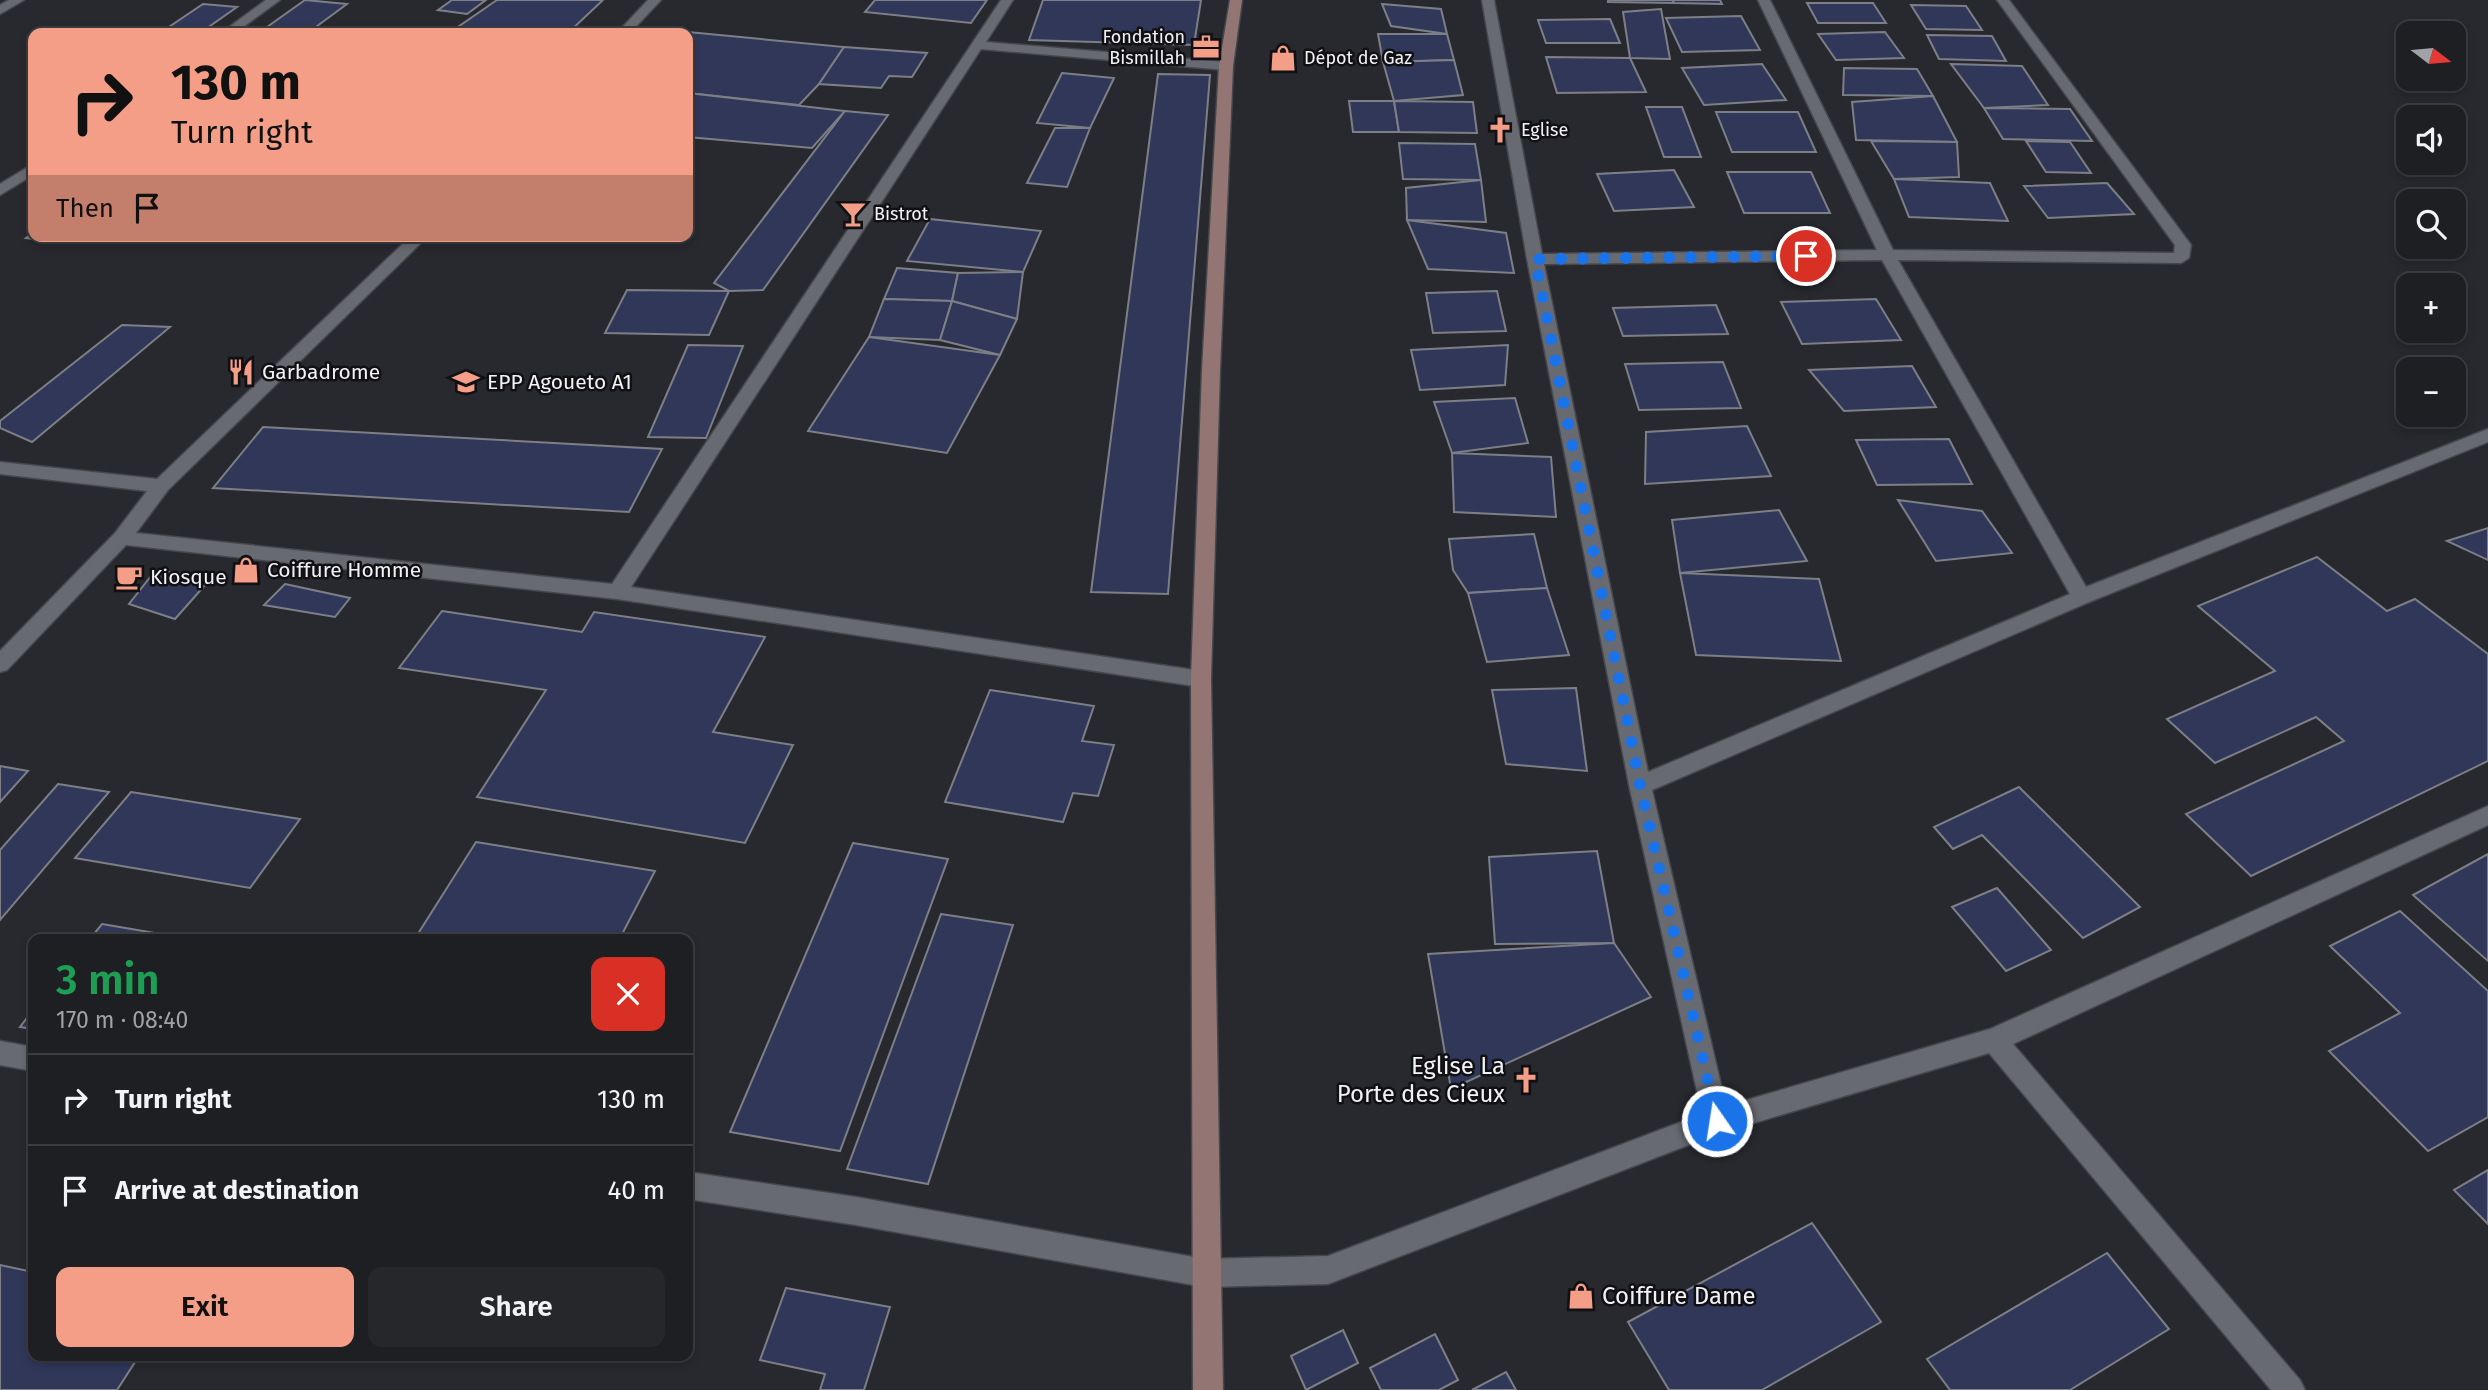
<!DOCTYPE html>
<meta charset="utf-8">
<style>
:root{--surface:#1d1f23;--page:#25272b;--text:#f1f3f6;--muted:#a0a2a6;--line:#3b3d41;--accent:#f49e88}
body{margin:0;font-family:"Fira Sans",sans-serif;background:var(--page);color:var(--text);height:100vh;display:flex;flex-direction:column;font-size:26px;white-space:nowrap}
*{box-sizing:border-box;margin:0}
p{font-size:23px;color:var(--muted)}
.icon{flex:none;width:38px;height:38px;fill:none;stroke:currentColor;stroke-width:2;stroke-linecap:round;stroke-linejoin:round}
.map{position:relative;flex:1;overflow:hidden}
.panel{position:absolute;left:28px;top:934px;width:665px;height:427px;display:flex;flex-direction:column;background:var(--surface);border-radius:14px;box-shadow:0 4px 10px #0003,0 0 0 2px var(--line)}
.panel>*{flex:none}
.banner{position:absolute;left:28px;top:28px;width:665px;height:214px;border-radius:14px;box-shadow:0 4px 10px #0003,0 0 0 2px var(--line);background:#f49e88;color:#111;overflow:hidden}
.needle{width:46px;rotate:106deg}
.tools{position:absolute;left:2396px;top:21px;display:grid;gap:14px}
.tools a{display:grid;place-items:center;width:70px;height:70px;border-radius:14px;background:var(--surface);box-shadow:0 4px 10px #0003,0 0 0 2px var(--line);font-size:35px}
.pin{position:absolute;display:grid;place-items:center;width:60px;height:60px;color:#fff;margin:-30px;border:4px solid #fff;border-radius:50%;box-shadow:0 2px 7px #0007}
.me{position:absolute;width:77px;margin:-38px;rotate:347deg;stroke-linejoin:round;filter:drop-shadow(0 0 5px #0008)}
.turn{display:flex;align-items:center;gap:24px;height:147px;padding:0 28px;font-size:32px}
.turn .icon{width:91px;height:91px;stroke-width:2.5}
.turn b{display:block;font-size:49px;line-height:60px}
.then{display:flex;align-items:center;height:66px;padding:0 28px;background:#0003;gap:14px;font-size:26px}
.round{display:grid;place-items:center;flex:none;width:74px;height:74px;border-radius:14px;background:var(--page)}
.summary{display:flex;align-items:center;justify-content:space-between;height:119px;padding:0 28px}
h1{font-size:42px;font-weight:600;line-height:52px;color:#1e9e55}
.primary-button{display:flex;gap:14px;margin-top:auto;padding:14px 28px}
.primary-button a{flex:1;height:80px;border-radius:14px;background:var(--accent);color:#111;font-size:28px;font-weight:600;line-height:80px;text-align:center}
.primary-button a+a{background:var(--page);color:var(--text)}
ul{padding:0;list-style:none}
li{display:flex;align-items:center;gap:21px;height:91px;padding:0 28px;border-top:2px solid var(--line)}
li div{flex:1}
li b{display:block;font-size:26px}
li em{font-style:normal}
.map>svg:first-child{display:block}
.building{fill:#303759;stroke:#7d7f86;stroke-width:2}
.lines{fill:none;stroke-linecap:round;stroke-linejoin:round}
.street-casing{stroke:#46474d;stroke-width:3}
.secondary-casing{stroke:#46474d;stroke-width:3}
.street{fill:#686a71;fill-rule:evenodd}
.secondary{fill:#937673;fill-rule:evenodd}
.route{stroke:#1a73e8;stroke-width:12;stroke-dasharray:0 21.6}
.labels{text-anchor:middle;stroke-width:5;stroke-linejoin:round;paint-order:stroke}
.far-poi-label{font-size:18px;fill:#f1f2f6;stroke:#111114;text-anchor:start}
.poi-label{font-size:21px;fill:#f1f2f6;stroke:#111114;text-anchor:start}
.near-poi-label{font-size:24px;fill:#f1f2f6;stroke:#111114;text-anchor:end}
</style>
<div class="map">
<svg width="2488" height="1390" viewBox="0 0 2488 1390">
<rect width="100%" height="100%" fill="#27292f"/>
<g class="building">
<path d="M305,0L347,4L309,32L267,27Z"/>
<path d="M452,0H486L467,14L438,10Z"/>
<path d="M497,0H603L568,33L452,31Z"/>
<path d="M875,0H987L971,23L865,12Z"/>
<path d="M1043,0H1201L1194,45L1029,40Z"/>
<path d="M1608,0H1673L1674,3L1608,2Z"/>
<path d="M1673,0H1720L1722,4L1674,3Z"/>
<path d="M1807,3H1873L1886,23H1818Z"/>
<path d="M203,4L237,7L200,33H160Z"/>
<path d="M1382,4L1441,9L1447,34L1391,26Z"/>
<path d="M1911,5L1966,6L1982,30L1926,29Z"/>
<path d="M1661,9L1670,59L1630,58L1623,12Z"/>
<path d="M1741,16L1760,50L1682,52L1666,18Z"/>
<path d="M1610,19L1620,43H1546L1538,20Z"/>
<path d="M646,28L844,47L819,84L799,105L688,93V33H640Z"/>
<path d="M1885,32L1904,58L1836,60L1818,34Z"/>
<path d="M1378,34H1447L1454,60L1383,62Z"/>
<path d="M1927,35L1992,36L2006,61L1939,59Z"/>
<path d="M844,47L927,53L912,77L889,76L881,88L819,84Z"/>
<path d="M1546,57L1630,58L1646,92L1557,93Z"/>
<path d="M1454,60L1463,95L1394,101L1383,62Z"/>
<path d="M1762,64L1786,100L1704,105L1682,68Z"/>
<path d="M1951,64L2022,66L2048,105L1984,108Z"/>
<path d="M1844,68L1917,69L1933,96L1843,95Z"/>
<path d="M1062,73L1114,78L1090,128L1037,123Z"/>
<path d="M1158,74L1210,75L1168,594L1091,592Z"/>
<path d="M688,93L845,111L812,148L688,137Z"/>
<path d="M1933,96L1957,142L1856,140L1852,102Z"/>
<path d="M1349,101H1394L1399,132H1353Z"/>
<path d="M1394,101L1473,102L1477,133L1399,132Z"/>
<path d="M1646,107H1682L1701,157H1664Z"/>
<path d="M1984,108L2070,109L2092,141L2003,139Z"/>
<path d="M845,111L888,115L763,290L729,291L714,283Z"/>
<path d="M1716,112H1798L1816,152H1732Z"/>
<path d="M1055,128H1090L1067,187L1027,183Z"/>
<path d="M1871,141L1957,142L1959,177L1894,179Z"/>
<path d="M2026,141L2070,142L2091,173L2046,172Z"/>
<path d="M1399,143L1475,144L1481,180L1403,179Z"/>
<path d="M1674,170L1694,207L1614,211L1597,174Z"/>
<path d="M1727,172H1811L1830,213H1744Z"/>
<path d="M1894,179L1990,183L2008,221L1909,217Z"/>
<path d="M1481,180L1486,222L1407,220L1406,188Z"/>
<path d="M2107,183L2134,214L2048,218L2024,186Z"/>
<path d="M930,219L1041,231L1023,272L907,261Z"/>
<path d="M1407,220L1506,233L1514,273L1428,269Z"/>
<path d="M33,233V236H76L67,243L26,238Z"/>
<path d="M520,236H658L654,242Z"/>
<path d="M897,268L958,273L952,301L884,299Z"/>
<path d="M1023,272L1017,319L952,301L958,273Z"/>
<path d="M627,290L729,291L709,335L605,333Z"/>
<path d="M1497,291L1506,331L1433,333L1426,293Z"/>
<path d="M884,299L952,301L940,340L869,337Z"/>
<path d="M1876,299L1901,340L1802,344L1781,302Z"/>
<path d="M952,301L1017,319L1000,355L940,340Z"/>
<path d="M1716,305L1728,334L1623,336L1613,308Z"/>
<path d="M122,325L170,327L32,442L0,428V421Z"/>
<path d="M869,337L1000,355L947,453L808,431Z"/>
<path d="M688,345L743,346L706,438L648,437Z"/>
<path d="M1508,345L1505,385L1420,390L1411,350Z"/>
<path d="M1723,362L1741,408L1639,410L1625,364Z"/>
<path d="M1912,366L1936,407L1844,411L1809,370Z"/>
<path d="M1515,398L1528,443L1452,453L1434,402Z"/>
<path d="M1747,426L1771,476L1645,484L1646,432Z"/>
<path d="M263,427L662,449L629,512L213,488Z"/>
<path d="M1949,439L1972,484L1877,485L1856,440Z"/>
<path d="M1452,453L1551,457L1556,517L1454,512Z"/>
<path d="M1898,500L1982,511L2012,553L1936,561Z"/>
<path d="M1779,510L1807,561L1680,573L1672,520Z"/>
<path d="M2488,528V560L2447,541Z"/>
<path d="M1534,534L1547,588L1468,593L1453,570L1449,539Z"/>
<path d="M2317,557L2387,611L2415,599L2488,654V761L2251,876L2186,814L2344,741L2316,717L2215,763L2167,719L2275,671L2198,606Z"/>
<path d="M155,571L213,576L175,619L129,604Z"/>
<path d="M1680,573L1819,579L1841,661L1696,655Z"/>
<path d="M285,584L350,598L335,617L264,605Z"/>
<path d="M1547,588L1569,655L1487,662L1468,593Z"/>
<path d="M442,611L582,632L594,612L765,637L713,732L793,745L745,843L477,797L546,690L399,668Z"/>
<path d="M1576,688L1587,771L1506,764L1492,690Z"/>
<path d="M990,690L1094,706L1082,741L1114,745L1098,796L1073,793L1063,822L945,802Z"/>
<path d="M0,766L28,771L0,802Z"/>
<path d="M58,784L109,792L0,920V850Z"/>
<path d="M2019,787L2140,907L2083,938L1982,835L1953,849L1934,827Z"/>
<path d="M131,792L300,819L250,888L75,858Z"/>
<path d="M476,842L655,871L619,940H414Z"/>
<path d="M853,843L948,859L840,1151L730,1132Z"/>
<path d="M1597,851L1614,943L1495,944L1489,857Z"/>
<path d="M2488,854V961L2413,895Z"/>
<path d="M1997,888L2051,950L2006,971L1952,907Z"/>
<path d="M2400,911L2488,991V1117L2428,1151L2329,1051L2400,1013L2330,946Z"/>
<path d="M941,914L1013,925L928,1184L847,1169Z"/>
<path d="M102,924L190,939L89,940Z"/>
<path d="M1614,943L1651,997L1451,1089L1428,954Z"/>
<path d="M33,1010V1029L20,1027Z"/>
<path d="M2488,1170V1224L2454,1190Z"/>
<path d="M1812,1223L1881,1322L1762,1390H1669L1628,1322Z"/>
<path d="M2107,1253L2169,1329L2070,1390H1950L1927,1359Z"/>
<path d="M0,1265L33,1272V1356H139L117,1390H0Z"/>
<path d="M786,1288L890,1307L864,1390H820L825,1374L760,1360Z"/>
<path d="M1343,1330L1358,1363L1306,1390L1291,1356Z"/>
<path d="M1435,1334L1458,1380L1439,1390H1381L1370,1368Z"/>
<path d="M1506,1372L1516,1390H1472Z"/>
</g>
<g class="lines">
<g class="street-casing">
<g id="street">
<path d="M9,0H24L0,14V5Z"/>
<path d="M266,0H280L235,33H221Z"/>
<path d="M648,0H661L630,33H617Z"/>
<path d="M1001,0H1013L986,42L1226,62L1233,66L1226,70L981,49L631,587L1201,671L1208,673L1211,679L1208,685L1201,687L617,599L126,545L7,670L0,672V651L115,533L147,491L0,474V462L157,479L411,236H428L168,490L136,533L612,584Z"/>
<path d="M1482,0H1494L1542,254L1877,250L1758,0H1770L1893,250L2174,253L2175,245L1997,0H2009L2191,245L2189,258L2181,263L1898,260L2086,587L2488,429V442L2089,602L1652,790L1726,1106L1990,1029L2488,806V825L2013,1044L2300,1380L2305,1390H2271L1989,1053L1717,1134L1328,1284L1205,1287L856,1225L688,1199V1172L856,1197L1205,1259L1328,1256L1702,1114L1629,785L1527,259ZM1882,260L2070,594L1648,772L1544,264Z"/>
<path d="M33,164V175L0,195V184Z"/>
<path d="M0,1041L33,1047V1071L0,1065Z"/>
</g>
</g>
<g class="secondary-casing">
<path id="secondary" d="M1230,0H1242L1233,66L1220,370L1211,679L1223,1390H1193L1191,679L1202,370L1219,66Z"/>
</g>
<use href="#street" class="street"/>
<use href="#secondary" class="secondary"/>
</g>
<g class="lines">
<path class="route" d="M1717,1121L1640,785L1535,259L1806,256"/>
</g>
<defs>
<g id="office-bare" transform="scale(2.1)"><path d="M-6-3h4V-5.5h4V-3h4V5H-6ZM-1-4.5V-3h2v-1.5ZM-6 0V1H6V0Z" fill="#f49e88" stroke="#111114" stroke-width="2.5" paint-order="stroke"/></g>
<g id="shop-bare" transform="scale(2.1)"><path d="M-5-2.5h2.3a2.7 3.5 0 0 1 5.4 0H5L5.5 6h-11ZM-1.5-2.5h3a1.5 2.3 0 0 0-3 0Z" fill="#f49e88" stroke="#111114" stroke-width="2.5" paint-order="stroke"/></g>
<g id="church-bare" transform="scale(2.1)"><path d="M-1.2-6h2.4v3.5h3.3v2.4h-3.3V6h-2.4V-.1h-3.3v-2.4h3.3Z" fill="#f49e88" stroke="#111114" stroke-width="2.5" paint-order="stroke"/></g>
<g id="bar-bare" transform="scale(2.1)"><path d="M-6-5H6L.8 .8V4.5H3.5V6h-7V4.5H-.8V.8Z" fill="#f49e88" stroke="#111114" stroke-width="2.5" paint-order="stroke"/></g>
<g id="restaurant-bare" transform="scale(2.1)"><path d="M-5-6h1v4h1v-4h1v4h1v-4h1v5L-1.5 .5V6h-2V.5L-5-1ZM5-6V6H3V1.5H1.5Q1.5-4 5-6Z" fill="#f49e88" stroke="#111114" stroke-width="2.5" paint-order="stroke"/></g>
<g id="school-bare" transform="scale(2.1)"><path d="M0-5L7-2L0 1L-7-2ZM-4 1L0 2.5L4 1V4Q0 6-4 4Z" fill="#f49e88" stroke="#111114" stroke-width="2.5" paint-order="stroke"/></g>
<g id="cafe-bare" transform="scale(2.1)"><path d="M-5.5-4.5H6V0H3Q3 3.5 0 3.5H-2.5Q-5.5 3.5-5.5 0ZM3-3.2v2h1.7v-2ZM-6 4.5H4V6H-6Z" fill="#f49e88" stroke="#111114" stroke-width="2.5" paint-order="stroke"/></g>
</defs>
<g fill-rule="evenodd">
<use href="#office-bare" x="1206" y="47"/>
<use href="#shop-bare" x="1283" y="58"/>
<use href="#church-bare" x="1500" y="130"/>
<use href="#bar-bare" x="853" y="214"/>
<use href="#restaurant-bare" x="241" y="372"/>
<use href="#school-bare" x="466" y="382"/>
<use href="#shop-bare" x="246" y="570"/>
<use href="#cafe-bare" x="129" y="577"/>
<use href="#church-bare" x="1526" y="1080"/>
<use href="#shop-bare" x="1581" y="1296"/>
</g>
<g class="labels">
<g class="far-poi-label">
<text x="1185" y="43" text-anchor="end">Fondation<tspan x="1185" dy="21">Bismillah</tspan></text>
<text x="1304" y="64">Dépot de Gaz</text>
<text x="1521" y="136">Eglise</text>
<text x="874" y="220">Bistrot</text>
</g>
<g class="poi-label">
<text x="262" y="379">Garbadrome</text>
<text x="487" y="389">EPP Agoueto A1</text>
<text x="267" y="577">Coiffure Homme</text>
<text x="150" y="584">Kiosque</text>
</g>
<g class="near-poi-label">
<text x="1505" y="1074">Eglise La<tspan x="1505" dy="28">Porte des Cieux</tspan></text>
<text x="1602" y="1304" text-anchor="start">Coiffure Dame</text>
</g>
</g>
</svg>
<div class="tools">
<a><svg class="needle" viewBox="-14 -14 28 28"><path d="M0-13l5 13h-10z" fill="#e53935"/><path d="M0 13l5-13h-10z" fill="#a0a2a6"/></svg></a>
<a><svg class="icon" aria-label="sound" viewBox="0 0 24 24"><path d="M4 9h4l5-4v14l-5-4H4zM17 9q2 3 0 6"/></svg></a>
<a><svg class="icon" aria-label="search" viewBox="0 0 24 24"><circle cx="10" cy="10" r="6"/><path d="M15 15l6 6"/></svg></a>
<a>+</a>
<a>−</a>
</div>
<div class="pin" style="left:1806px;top:256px;background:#d93025"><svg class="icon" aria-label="arrive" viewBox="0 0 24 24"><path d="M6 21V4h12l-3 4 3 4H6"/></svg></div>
<svg class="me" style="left:1717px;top:1121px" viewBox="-20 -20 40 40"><circle r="17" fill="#1a73e8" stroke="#fff" stroke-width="3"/><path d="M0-11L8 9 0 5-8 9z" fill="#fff"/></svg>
<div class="banner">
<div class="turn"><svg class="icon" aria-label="right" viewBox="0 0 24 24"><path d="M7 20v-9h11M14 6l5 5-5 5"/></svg><div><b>130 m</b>Turn right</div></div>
<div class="then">Then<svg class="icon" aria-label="arrive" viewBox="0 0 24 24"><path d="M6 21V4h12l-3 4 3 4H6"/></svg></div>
</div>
<section class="panel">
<div class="summary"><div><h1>3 min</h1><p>170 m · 08:40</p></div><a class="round" style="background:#d93025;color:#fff"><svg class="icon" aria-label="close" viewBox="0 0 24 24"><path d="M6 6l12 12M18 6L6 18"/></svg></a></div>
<ul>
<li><svg class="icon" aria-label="right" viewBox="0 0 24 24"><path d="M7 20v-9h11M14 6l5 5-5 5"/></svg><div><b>Turn right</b></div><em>130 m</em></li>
<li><svg class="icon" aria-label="arrive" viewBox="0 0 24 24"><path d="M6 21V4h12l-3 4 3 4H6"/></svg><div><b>Arrive at destination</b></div><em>40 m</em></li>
</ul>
<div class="primary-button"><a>Exit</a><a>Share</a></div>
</section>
</div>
